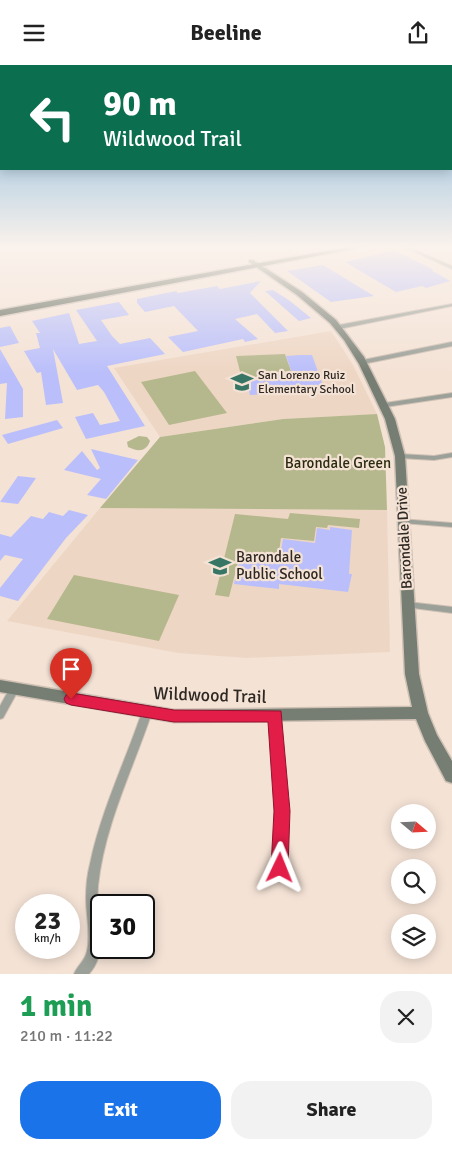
<!DOCTYPE html>
<meta charset="utf-8">
<style>
:root{--surface:#fff;--page:#f2f2f2;--text:#222;--muted:#767676;--accent:#1a73e8}
body{margin:0;font-family:Signika,sans-serif;background:var(--page);color:var(--text);height:100vh;display:flex;flex-direction:column;font-size:19px;white-space:nowrap}
*{box-sizing:border-box;margin:0}
p{font-size:16px;color:var(--muted)}
.icon{flex:none;width:28px;height:28px;fill:none;stroke:currentColor;stroke-width:2;stroke-linecap:round;stroke-linejoin:round}
.map{position:relative;height:909px;overflow:hidden}
.panel{display:flex;flex-direction:column;background:var(--surface);flex:1}
.panel>*{flex:none}
.top-card{position:absolute;left:0px;top:0px;width:452px;height:105px;box-shadow:0 2px 12px #0003;background:#0b6e4f;color:#fff;overflow:hidden}
.needle{width:32px;rotate:109deg}
.controls{position:absolute;left:391px;top:739px;display:grid;gap:10px}
.controls a{display:grid;place-items:center;width:45px;height:45px;border-radius:50%;background:var(--surface);box-shadow:0 2px 12px #0003;font-size:25px}
.speed{position:absolute;left:15px;top:829px;display:flex;gap:10px;font-size:25px;font-weight:700;text-align:center}
.speed>*{display:grid;place-content:center;width:65px;height:65px;border-radius:50%;background:var(--surface);box-shadow:0 2px 12px #0003;line-height:1}
.speed small{font-size:12px;font-weight:400}
.speed .limit{border:2px solid #111;border-radius:8px;background:#fff;color:#111}
.pin{position:absolute;display:grid;place-items:center;width:42px;height:42px;color:#fff;margin:-51px -21px;border-radius:50% 50% 50% 0;rotate:-45deg;box-shadow:0 0 5px #0007}
.pin .icon{rotate:45deg}
.me{position:absolute;width:55px;margin:-28px;rotate:2deg;stroke-linejoin:round;filter:drop-shadow(0 0 4px #0008)}
.turn{display:flex;align-items:center;gap:18px;height:105px;padding:0 20px;font-size:22px}
.turn .icon{width:65px;height:65px;stroke-width:2.5}
.turn b{display:block;font-size:35px;line-height:42px}
.round{display:grid;place-items:center;flex:none;width:52px;height:52px;border-radius:20px;background:var(--page)}
.overview{display:flex;align-items:center;justify-content:space-between;height:85px;padding:0 20px}
h1{font-size:30px;font-weight:700;line-height:38px;color:#1e9e55}
.primary-button{display:flex;gap:10px;margin-top:auto;padding:10px 20px}
.primary-button a{flex:1;height:58px;border-radius:20px;background:var(--accent);color:#fff;font-size:20px;font-weight:700;line-height:58px;text-align:center}
.primary-button a+a{background:var(--page);color:var(--text)}
header{display:flex;justify-content:space-between;align-items:center;height:65px;padding:0 20px;background:var(--surface);font-size:22px;font-weight:700}
.map>svg:first-child{display:block}
.built{fill:#eed6c4}
.green{fill:#b5b88d}
.building{fill:#babffb}
.lines{fill:none;stroke-linecap:round;stroke-linejoin:round}
.street-casing{stroke:#d0c1b5;stroke-width:2}
.secondary-casing{stroke:#d0c1b5;stroke-width:3}
.primary-casing{stroke:#d0c1b5;stroke-width:3}
.street{fill:#9ba098;fill-rule:evenodd}
.secondary{fill:#767e73;fill-rule:evenodd}
.primary{fill:#5d6659;fill-rule:evenodd}
.route{fill:#e11d48;stroke:#92132f}
.labels{text-anchor:middle;stroke-width:4.5;stroke-linejoin:round;paint-order:stroke}
.far-poi-label{font-size:12px;fill:#2e2823;stroke:#f4e2d5;text-anchor:start}
.park-label{font-size:15px;fill:#2a2b0e;stroke:#f4e2d5}
.street-label{font-size:15px;fill:#2e2823;stroke:#f4e2d5}
.poi-label{font-size:15px;fill:#2e2823;stroke:#f4e2d5;text-anchor:start}
.near-street-label{font-size:18px;fill:#2e2823;stroke:#f4e2d5}
</style>
<header><svg class="icon" aria-label="menu" viewBox="0 0 24 24"><path d="M4 6h16M4 12h16M4 18h16"/></svg>Beeline<svg class="icon" aria-label="share" viewBox="0 0 24 24"><path d="M12 15V3M7 8l5-5 5 5M5 13v7h14v-7"/></svg></header>
<div class="map">
<svg width="452" height="909" viewBox="0 0 452 909">
<rect width="100%" height="100%" fill="#f4e2d5"/>
<g class="built">
<path d="M331,266L353,300L377,349L283,354L160,372L114,303Z"/>
<path d="M100,443L387,445L390,587L247,593L178,588L7,556Z"/>
</g>
<g class="green">
<path d="M285,289L291,306L262,308L263,313L247,314V317L243,318L236,291Z"/>
<path d="M195,306L227,348L169,360L141,317Z"/>
<path d="M377,349L385,382L387,445L100,443L160,372L283,354Z"/>
<path d="M139,371L147,372L150,376C146,387 138,387 128,382L127,377Z"/>
<path d="M290,448L360,454L359,463L328,460L327,463L316,462L314,476L281,473L278,494L240,490L229,532L215,530L235,449L288,454Z"/>
<path d="M74,510L179,530L159,576L47,554Z"/>
</g>
<g class="building">
<path d="M394,185L434,205H431L450,216L426,223L422,221L396,227L345,197Z"/>
<path d="M323,200L374,231L331,237L287,206Z"/>
<path d="M261,216L250,228L288,266L275,268L257,249L235,254L258,274L245,277L243,274L183,287L168,272L198,266L174,241L145,247L137,238V234L176,226L178,228L217,221L220,224Z"/>
<path d="M273,225L290,236L311,253L299,256L265,226Z"/>
<path d="M119,237L129,250L101,255L112,271L120,279L150,273L165,289L107,301L145,361L86,374L75,352L93,348L100,360L120,356L104,327L98,320L77,325L53,284L63,338L46,340L41,307L37,308L24,286L40,283L36,268H40L32,256L69,248L79,279L97,276L76,245Z"/>
<path d="M10,261L19,278L0,282V263Z"/>
<path d="M0,284L23,324V352L5,354L7,318L0,319Z"/>
<path d="M300,290H312L325,326L250,330L247,319H250L249,315H265L263,309L292,308L286,291Z"/>
<path d="M57,355L63,363L8,379L2,370Z"/>
<path d="M91,384L138,395L106,434L87,430L101,414L64,405L82,386L97,405L100,403Z"/>
<path d="M18,411L36,413L18,439L0,437Z"/>
<path d="M69,445L88,450L66,473L18,536L0,531V523L23,494L5,490L0,496V469L11,472L31,451L43,454L49,447L63,451Z"/>
<path d="M330,462L352,465L349,509H352L348,527L279,519V524L234,519L240,492L279,496L283,474L315,478L317,463L330,465Z"/>
</g>
<g class="lines">
<g class="street-casing">
<g id="street">
<path d="M401,181H406L452,201V204Z"/>
<path d="M452,239V241L339,264L336,262L339,260Z"/>
<path d="M452,277V281L363,299L360,297L363,295Z"/>
<path d="M452,328V332L385,342L382,340L385,338Z"/>
<path d="M452,388V392L434,395L400,393L397,391L400,389L434,391Z"/>
<path d="M400,454L452,458V462L403,458L399,456Z"/>
<path d="M408,537L452,542V548L405,542L404,540L405,538Z"/>
<path d="M14,620L17,621L19,624L3,653L0,654V641L11,621Z"/>
<path d="M147,643L150,644L152,647C133,704 104,761 98,821C95,851 111,884 89,909H74C77,901 85,896 87,886C91,869 86,851 86,833C86,822 87,810 90,799C101,746 125,697 142,647L144,644Z"/>
<path d="M276,647L279,648L281,651L287,746L286,803L284,807L280,809L276,807L274,803L277,746L271,651L273,648Z"/>
</g>
</g>
<g class="secondary-casing">
<path id="secondary" d="M249,195H253L302,227L336,255L364,292L395,354L405,391L419,609L428,648L437,670L452,696V718L446,716L425,676L416,654L174,657L0,627V615L174,645L412,642L405,609L395,391L385,354L359,299L344,275L330,258L297,230L249,197Z"/>
</g>
<g class="primary-casing">
<path id="primary" d="M354,181H369L0,251V245Z"/>
</g>
<use href="#street" class="street"/>
<use href="#secondary" class="secondary"/>
<use href="#primary" class="primary"/>
</g>
<linearGradient id="sky" x2="0" y2="1"><stop stop-color="#70aed9"/><stop offset="0.59" stop-color="#faf2ec"/><stop offset="1" stop-color="#faf2ec" stop-opacity="0"/></linearGradient>
<rect width="452" height="308" fill="url(#sky)"/>
<path class="route" d="M71,628L174,645L281,646L290,746L288,803L286,809L280,811L273,809L271,803L274,746L268,657H174L71,640L66,638L64,634L66,630Z"/>
<defs>
<g id="school-bare" transform="scale(1.725)"><path d="M0-5L7-2L0 1L-7-2ZM-4 1L0 2.5L4 1V4Q0 6-4 4Z" fill="#377664" stroke="#f4e2d5" stroke-width="2.5" paint-order="stroke"/></g>
</defs>
<g fill-rule="evenodd">
<use href="#school-bare" x="242" y="317"/>
<use href="#school-bare" x="220" y="501"/>
</g>
<g class="labels">
<g class="far-poi-label">
<text x="258" y="314">San Lorenzo Ruiz<tspan x="258" dy="14">Elementary School</tspan></text>
</g>
<g class="park-label">
<text x="338" y="403">Barondale Green</text>
</g>
<g class="street-label">
<text transform="translate(404 473) rotate(-93)" y="5">Barondale Drive</text>
</g>
<g class="poi-label">
<text x="236" y="497">Barondale<tspan x="236" dy="17">Public School</tspan></text>
</g>
<g class="near-street-label">
<text transform="translate(210 630) rotate(2)" y="6">Wildwood Trail</text>
</g>
</g>
</svg>
<div class="controls">
<a><svg class="needle" viewBox="-14 -14 28 28"><path d="M0-13l5 13h-10z" fill="#e53935"/><path d="M0 13l5-13h-10z" fill="#767676"/></svg></a>
<a><svg class="icon" aria-label="search" viewBox="0 0 24 24"><circle cx="10" cy="10" r="6"/><path d="M15 15l6 6"/></svg></a>
<a><svg class="icon" aria-label="layers" viewBox="0 0 24 24"><path d="M12 4l9 5-9 5-9-5zM3 14l9 5 9-5"/></svg></a>
</div>
<div class="speed"><div>23<small>km/h</small></div><div class="limit">30</div></div>
<div class="pin" style="left:71px;top:634px;background:#d93025"><svg class="icon" aria-label="arrive" viewBox="0 0 24 24"><path d="M6 21V4h12l-3 4 3 4H6"/></svg></div>
<svg class="me" style="left:280px;top:803px" viewBox="-20 -20 40 40"><path d="M0-17L14 15 0 8-14 15z" fill="#e11d48" stroke="#fff" stroke-width="4"/></svg>
<div class="top-card">
<div class="turn"><svg class="icon" aria-label="left" viewBox="0 0 24 24"><path d="M17 20v-9H6M10 6l-5 5 5 5"/></svg><div><b>90 m</b>Wildwood Trail</div></div>
</div>
</div>
<section class="panel">
<div class="overview"><div><h1>1 min</h1><p>210 m · 11:22</p></div><a class="round"><svg class="icon" aria-label="close" viewBox="0 0 24 24"><path d="M6 6l12 12M18 6L6 18"/></svg></a></div>
<div class="primary-button"><a>Exit</a><a>Share</a></div>
</section>
